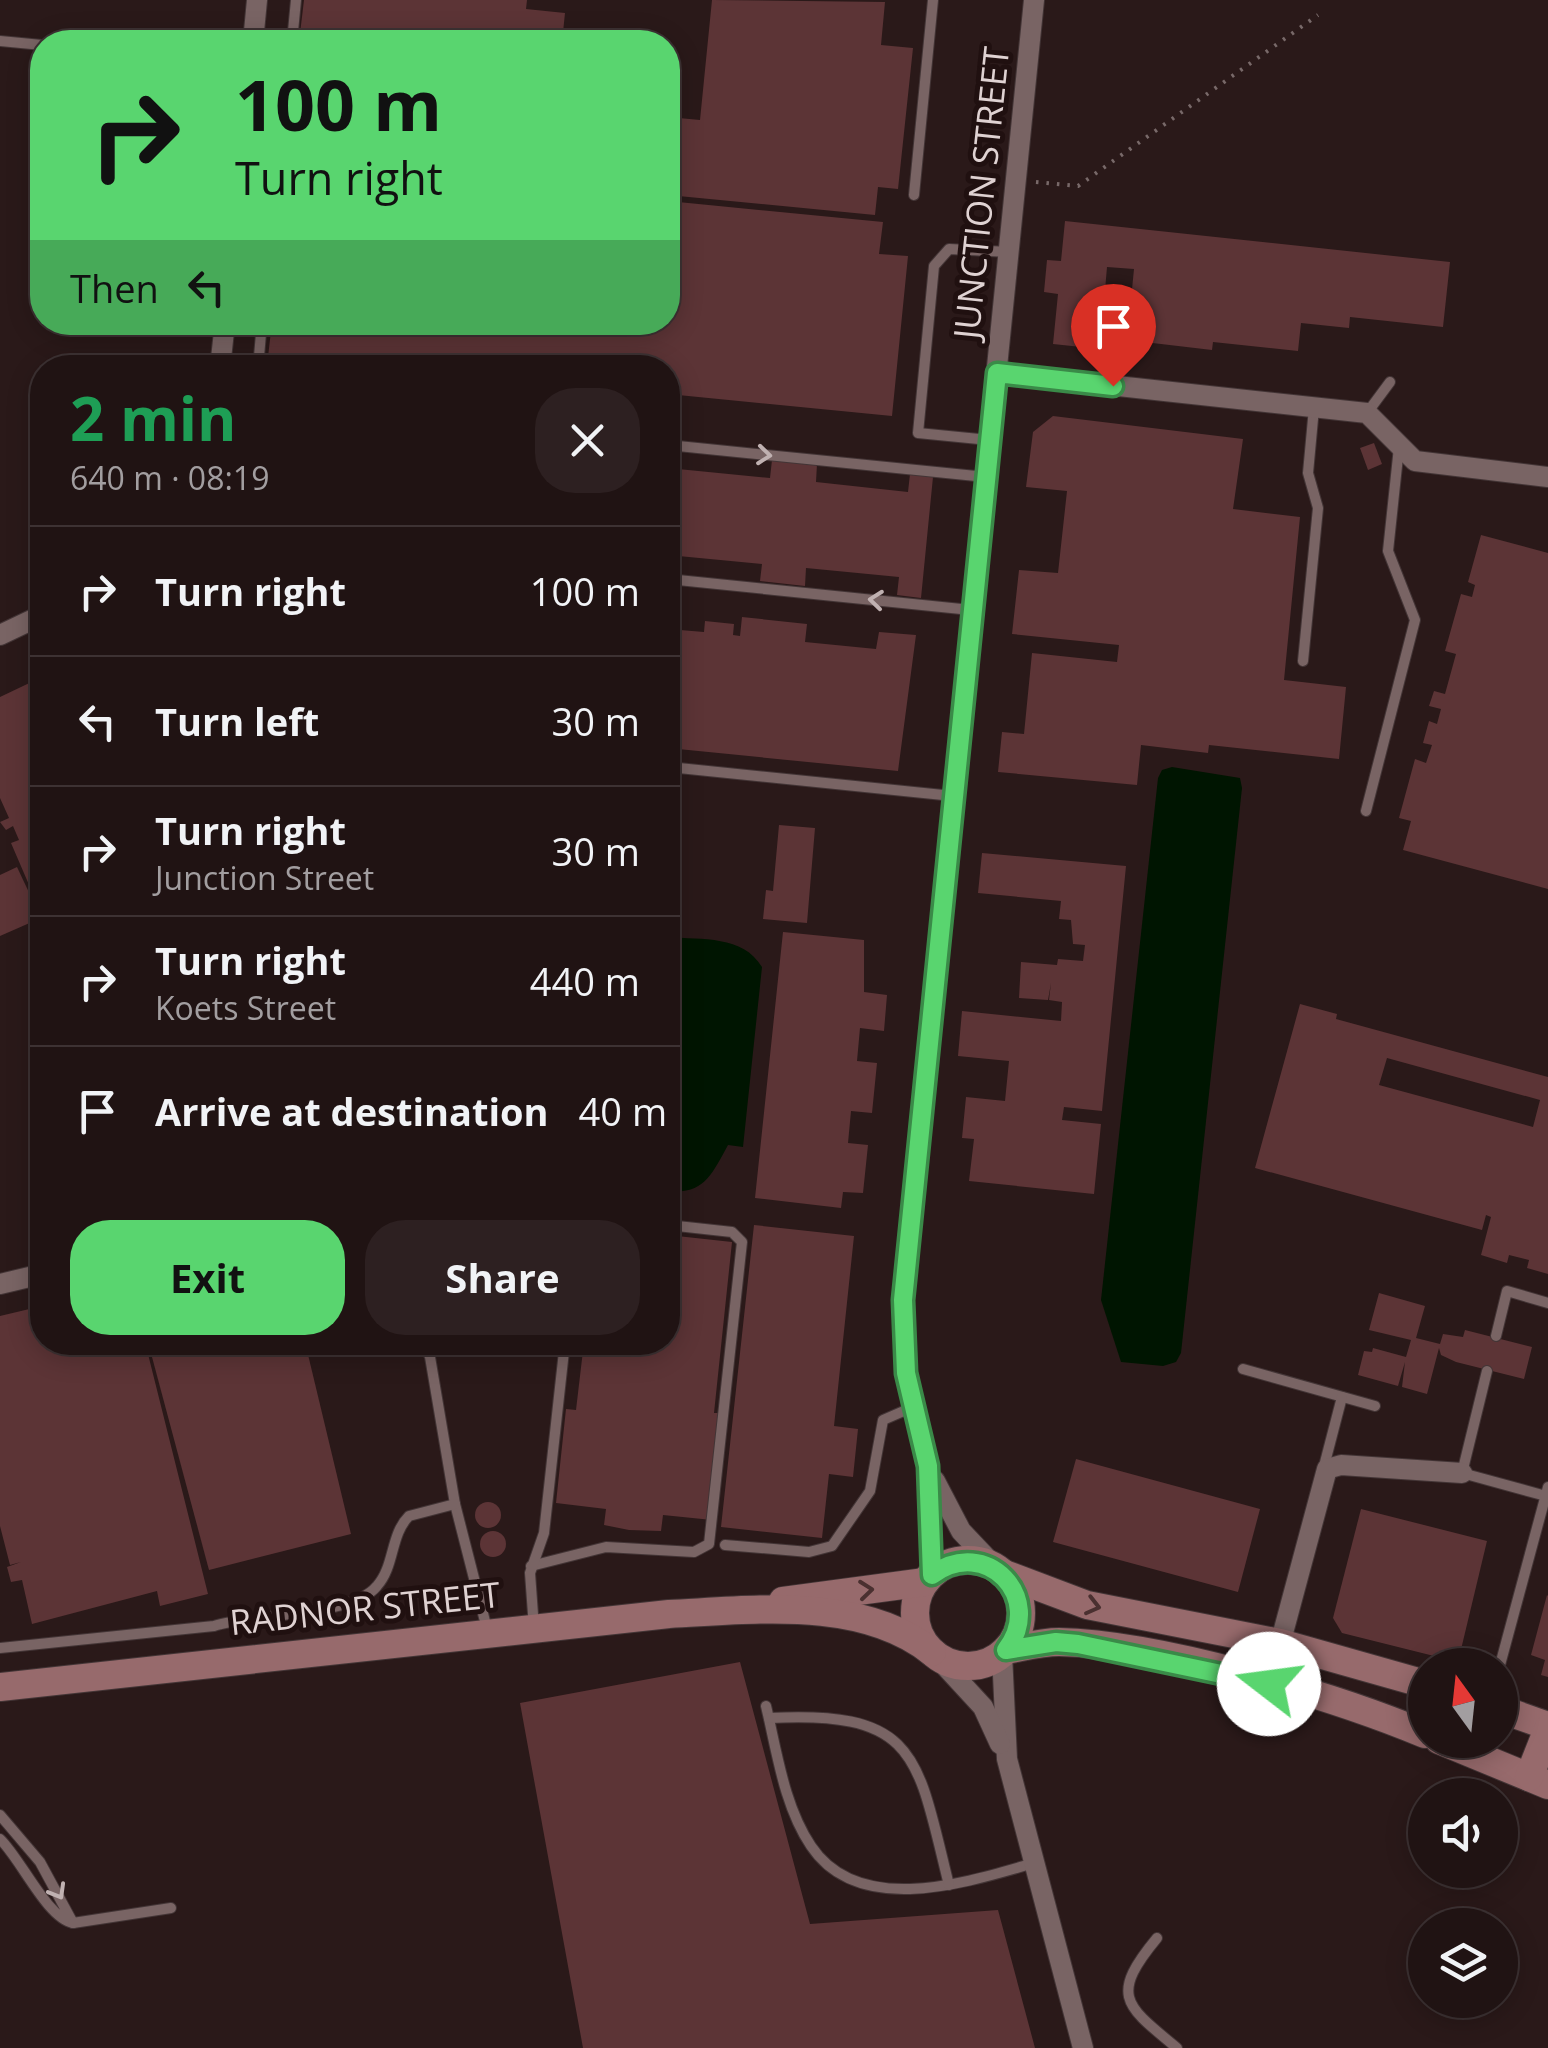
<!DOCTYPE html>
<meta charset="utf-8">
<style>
:root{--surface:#201313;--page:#2d2021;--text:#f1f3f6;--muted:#a29ea0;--line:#3d3233;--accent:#59d56f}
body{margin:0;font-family:"Open Sans",sans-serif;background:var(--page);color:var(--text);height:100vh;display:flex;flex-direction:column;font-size:38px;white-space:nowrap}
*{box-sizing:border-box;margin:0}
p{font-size:32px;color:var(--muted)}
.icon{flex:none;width:55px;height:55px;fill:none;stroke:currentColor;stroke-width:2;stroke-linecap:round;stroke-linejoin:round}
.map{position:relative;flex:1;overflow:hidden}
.sheet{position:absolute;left:30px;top:355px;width:650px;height:1000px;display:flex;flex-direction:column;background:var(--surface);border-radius:40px;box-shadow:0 5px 25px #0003,0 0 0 2px var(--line)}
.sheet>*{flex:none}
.guide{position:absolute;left:30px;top:30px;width:650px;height:305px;border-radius:40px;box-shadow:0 5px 25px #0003,0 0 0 2px var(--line);background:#59d56f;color:#111;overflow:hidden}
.needle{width:65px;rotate:345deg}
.controls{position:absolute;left:1408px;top:1648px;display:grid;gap:20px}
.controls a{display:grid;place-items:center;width:110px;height:110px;border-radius:50%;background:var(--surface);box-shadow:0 5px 25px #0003,0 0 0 2px var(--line);font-size:50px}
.pin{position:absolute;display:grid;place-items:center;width:85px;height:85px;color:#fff;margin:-102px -42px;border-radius:50% 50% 50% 0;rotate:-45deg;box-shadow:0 0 10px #0007}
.pin .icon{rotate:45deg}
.me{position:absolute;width:110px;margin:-55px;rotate:285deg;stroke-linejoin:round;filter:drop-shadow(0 0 8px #0008)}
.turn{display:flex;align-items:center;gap:35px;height:210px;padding:0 40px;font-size:45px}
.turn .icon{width:130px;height:130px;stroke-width:2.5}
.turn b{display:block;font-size:70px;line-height:85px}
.then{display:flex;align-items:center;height:95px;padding:0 40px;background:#0003;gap:20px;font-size:38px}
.round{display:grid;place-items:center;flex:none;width:105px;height:105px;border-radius:40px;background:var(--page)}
.summary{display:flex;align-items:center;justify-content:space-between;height:170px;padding:0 40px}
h1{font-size:60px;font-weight:700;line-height:75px;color:#1e9e55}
.action{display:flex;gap:20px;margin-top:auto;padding:20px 40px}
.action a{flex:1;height:115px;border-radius:40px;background:var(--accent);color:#111;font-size:40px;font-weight:700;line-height:115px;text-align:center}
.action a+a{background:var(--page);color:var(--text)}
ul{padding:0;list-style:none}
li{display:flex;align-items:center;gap:30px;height:130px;padding:0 40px;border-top:2px solid var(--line)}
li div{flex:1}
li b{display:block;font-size:38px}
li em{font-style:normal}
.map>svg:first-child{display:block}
.water{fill:#001501}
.building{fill:#5c3436;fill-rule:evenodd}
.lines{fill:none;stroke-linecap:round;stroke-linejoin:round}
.lane-casing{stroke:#433536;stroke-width:12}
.street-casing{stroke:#433536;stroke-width:22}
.secondary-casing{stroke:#433536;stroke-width:30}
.path{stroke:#786969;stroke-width:4;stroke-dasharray:2.5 8;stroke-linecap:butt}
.lane{stroke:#796464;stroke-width:10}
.street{stroke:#796464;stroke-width:20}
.secondary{stroke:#976a6c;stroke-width:28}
.oneway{stroke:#c0b1b1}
.oneway2{stroke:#4a3030}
.route-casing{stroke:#3a8a48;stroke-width:25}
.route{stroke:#59d56f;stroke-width:18}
.labels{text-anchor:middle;stroke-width:10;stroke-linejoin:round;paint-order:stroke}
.street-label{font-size:35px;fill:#dfd2d2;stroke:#201010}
</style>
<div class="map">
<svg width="1548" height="2048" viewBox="0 0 1548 2048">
<rect width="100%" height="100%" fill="#2a1919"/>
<g class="water">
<path d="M1172,767L1240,778L1242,788L1181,1353L1176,1362L1163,1366L1121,1362L1101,1300L1158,778L1162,770Z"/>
<path d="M668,937C702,940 743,935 762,967L743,1147L728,1145C712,1174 704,1195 668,1191Z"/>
</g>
<g class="building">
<path d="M304,0H527L526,9L565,13L562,42H299Z"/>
<path d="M712,0L885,2L881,45L913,48L898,189L878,187L875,215L668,195V117L700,120Z"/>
<path d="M668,201L883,222L879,254L908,256L892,416L668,394V368H278L279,358L268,357L272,322H668Z"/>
<path d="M1065,221L1450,262L1443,327L1350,317L1349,328L1301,323L1298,351L1213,342L1212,350L1127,340L1134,269L1107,267L1100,349L1053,344L1058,294L1044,292L1047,260L1061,261Z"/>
<path d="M1053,416L1243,439L1233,509L1300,517L1284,680L1346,687L1339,759L1209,745L1208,753L1141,745L1137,785L998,772L1002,732L1024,734L1032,653L1117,662L1119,645L1012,634L1019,570L1058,573L1067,491L1026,487L1033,432Z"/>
<path d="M1374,443L1382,464L1368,470L1360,448Z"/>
<path d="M668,449L680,451L678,469L770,478L772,460L817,464L816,482L908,492L910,474L933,477L921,598L897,595L899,577L806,568L805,586L760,581L762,564L668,555Z"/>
<path d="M1481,535L1548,553V889L1403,850L1411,821L1399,818L1415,759L1426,763L1432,745L1423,743L1429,721L1437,724L1441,709L1429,706L1434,691L1445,694L1456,654L1445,651L1461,594L1472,597L1475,585L1468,582Z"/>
<path d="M742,617L807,624L805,642L876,649L879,632L916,635L898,771L668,748V629L704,632L705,621L734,624L733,635L740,636Z"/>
<path d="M42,677V915L11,843L19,840L13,826L6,830L0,822L9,818L0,798V697Z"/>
<path d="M779,825L815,828L807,923L763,919L766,890L773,891Z"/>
<path d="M982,853L1126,866L1102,1111L1064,1107L1062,1120L1101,1124L1094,1194L969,1181L974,1139L962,1138L966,1097L1005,1101L1009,1061L958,1056L962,1011L1061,1021L1062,1002L1049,1000L1051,983L1048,1000L1019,998L1021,962L1057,965L1058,959L1083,961L1085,945L1073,944L1071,920L1059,919L1061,901L978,893Z"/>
<path d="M17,867L41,918L0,936V875Z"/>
<path d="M783,932L864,940V992L887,995L884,1031L860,1028L857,1061L877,1063L872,1113L851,1111L848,1143L868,1145L863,1193L843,1192L841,1208L755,1198Z"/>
<path d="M1300,1004L1337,1014L1336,1019L1548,1077V1274L1527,1268L1529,1260L1509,1255L1507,1263L1481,1255L1491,1217L1486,1215L1482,1230L1255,1168ZM1387,1058L1540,1100L1533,1127L1379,1085Z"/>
<path d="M754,1225L854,1236L834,1426L858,1429L853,1477L829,1474L822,1538L721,1527Z"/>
<path d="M668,1235L732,1242L714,1413H724L712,1520L663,1515L661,1531L629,1530L604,1525L606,1509L556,1503L566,1409L576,1410L584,1342H668Z"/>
<path d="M1379,1293L1425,1306L1416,1338L1440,1344L1443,1334L1463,1337L1465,1330L1532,1347L1524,1379L1456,1362L1441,1355L1439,1348L1427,1394L1402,1387L1405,1362L1398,1386L1358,1375L1364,1351L1372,1352L1373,1348L1406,1357L1411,1340L1369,1330Z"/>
<path d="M42,1306V1342H145L208,1594L160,1606L157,1591L32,1624L22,1580L11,1582L7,1567L21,1562L10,1565L0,1526V1316Z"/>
<path d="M148,1342H305L351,1534L209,1570Z"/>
<path d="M1076,1459L1260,1509L1238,1592L1053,1542Z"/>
<circle cx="488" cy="1515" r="13"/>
<path d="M1361,1509L1487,1541L1458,1662L1342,1633L1333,1618Z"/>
<circle cx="493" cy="1544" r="13"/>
<path d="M1547,1595L1548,1596V1677L1541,1675L1545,1660L1531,1655Z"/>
<path d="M740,1662L810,1924L998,1910L1035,2048H583L520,1703Z"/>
</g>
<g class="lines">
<g class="lane-casing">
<g id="lane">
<path d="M0,41L42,45"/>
<path d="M292,42L296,0"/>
<path d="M914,195L933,0"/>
<path d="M258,368L262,322"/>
<path d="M1367,413L1390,382"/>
<path d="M989,440L918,433L934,266L949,249L1009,252"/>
<path d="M668,445L986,477"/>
<path d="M668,579L971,610"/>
<path d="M1303,661L1318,508L1308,473L1314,408"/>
<path d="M669,767L953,796"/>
<path d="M1366,811L1415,620L1388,551L1399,447"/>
<path d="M1496,1336L1507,1291L1548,1303"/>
<path d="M423,1342L430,1357L455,1504L488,1633"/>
<path d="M1243,1369L1375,1406"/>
<path d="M1487,1371L1462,1473L1546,1496"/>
<path d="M1323,1470L1342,1397"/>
<path d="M725,1545L809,1552L832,1546L870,1491L883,1420L913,1407"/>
<path d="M531,1566L606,1547L694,1552L709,1544L742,1242L732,1232L668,1225"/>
<path d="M534,1628L530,1573L544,1533L565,1342"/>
<path d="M0,1648L214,1626C254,1613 352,1617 377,1586C395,1566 390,1535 409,1516L455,1504"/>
<path d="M1500,1665L1548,1487"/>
<path d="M766,1706C777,1752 784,1806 811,1846C859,1918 968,1882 1034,1863"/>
<path d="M769,1718C919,1710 917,1757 949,1885"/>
<path d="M0,1815L40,1862L73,1923C47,1918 21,1859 0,1839"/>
<path d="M73,1923L171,1908"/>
<path d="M1157,1938C1109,1996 1125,2005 1177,2048"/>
</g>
</g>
<g class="street-casing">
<g id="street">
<path d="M253,42L257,0"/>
<path d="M220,368L225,322"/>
<path d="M997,373L1367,413L1415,461L1548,477"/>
<path d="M0,635L42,615"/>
<path d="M0,1284L42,1274"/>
<path d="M935,1481L961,1531L998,1570"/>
<path d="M932,1575L928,1466L906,1373L903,1299L1034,0"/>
<path d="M1002,1654L1007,1759L1083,2048"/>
<path d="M936,1656L983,1707L1000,1744"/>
<path d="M1269,1685L1327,1469L1341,1465L1462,1473"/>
</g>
</g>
<g class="secondary-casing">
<g id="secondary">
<circle cx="968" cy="1613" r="53"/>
<path d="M1002,1573L1087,1605L1280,1643L1425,1684"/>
<path d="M783,1601L925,1582"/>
<path d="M1006,1650C1023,1647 1041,1642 1059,1642C1159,1644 1331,1695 1425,1734"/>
<path d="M0,1687L669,1614C754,1610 862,1596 932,1652"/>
<path d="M1500,1709L1548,1726"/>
<path d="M1439,1740L1548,1785"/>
<path d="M1529,1777L1548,1729"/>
</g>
</g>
<path class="path" d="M1036,182L1078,186L1318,15"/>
<use href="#lane" class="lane"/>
<use href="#street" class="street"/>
<use href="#secondary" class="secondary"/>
</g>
<defs><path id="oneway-chevron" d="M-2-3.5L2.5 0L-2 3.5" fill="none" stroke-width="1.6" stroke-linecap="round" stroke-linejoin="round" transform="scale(2.5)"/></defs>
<g class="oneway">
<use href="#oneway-chevron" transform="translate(764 455) rotate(6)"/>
<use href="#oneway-chevron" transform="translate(876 600) rotate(-174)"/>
<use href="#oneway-chevron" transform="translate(58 1892) rotate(60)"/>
</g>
<g class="oneway2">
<use href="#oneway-chevron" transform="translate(866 1590) rotate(-6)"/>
<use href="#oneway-chevron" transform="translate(1093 1606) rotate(14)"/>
</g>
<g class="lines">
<g class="route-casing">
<path id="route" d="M1113,386L997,373L903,1300L906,1373L928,1466L932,1575C986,1535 1046,1598 1006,1650L1056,1642L1078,1644L1269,1684"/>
</g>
<use href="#route" class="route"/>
</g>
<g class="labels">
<g class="street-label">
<text transform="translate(982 193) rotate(-84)" y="12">JUNCTION STREET</text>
<text transform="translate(365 1609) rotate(-6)" y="12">RADNOR STREET</text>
</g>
</g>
</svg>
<div class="controls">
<a><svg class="needle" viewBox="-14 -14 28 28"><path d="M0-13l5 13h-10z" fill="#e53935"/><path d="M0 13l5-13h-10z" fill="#a29ea0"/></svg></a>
<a><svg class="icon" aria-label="sound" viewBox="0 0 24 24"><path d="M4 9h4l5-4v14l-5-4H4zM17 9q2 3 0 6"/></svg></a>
<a><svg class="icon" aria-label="layers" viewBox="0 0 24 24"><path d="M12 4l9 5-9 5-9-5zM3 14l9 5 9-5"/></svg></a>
</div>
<div class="pin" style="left:1113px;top:386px;background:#d93025"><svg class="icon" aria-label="arrive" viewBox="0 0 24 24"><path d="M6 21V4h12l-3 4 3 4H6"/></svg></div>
<svg class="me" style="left:1269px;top:1684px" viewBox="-20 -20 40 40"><circle r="19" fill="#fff"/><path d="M0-13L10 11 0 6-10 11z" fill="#59d56f"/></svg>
<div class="guide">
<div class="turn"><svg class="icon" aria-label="right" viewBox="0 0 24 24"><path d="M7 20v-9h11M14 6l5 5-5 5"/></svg><div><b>100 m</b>Turn right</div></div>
<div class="then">Then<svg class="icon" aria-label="left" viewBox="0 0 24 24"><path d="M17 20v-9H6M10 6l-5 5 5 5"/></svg></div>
</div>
<section class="sheet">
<div class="summary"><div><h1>2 min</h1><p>640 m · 08:19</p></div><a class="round"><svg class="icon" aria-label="close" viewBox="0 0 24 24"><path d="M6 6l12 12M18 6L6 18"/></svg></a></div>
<ul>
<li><svg class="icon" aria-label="right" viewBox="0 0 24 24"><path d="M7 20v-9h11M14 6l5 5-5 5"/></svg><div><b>Turn right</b></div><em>100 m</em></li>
<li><svg class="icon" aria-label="left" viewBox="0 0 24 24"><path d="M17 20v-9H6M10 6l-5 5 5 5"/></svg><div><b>Turn left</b></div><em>30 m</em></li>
<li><svg class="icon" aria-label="right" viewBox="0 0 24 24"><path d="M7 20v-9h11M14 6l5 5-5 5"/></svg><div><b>Turn right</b><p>Junction Street</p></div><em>30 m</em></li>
<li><svg class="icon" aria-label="right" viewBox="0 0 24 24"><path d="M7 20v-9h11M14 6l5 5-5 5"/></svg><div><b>Turn right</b><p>Koets Street</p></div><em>440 m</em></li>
<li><svg class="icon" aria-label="arrive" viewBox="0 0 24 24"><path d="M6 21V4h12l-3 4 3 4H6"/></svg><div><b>Arrive at destination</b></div><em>40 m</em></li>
</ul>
<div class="action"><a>Exit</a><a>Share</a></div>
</section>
</div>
